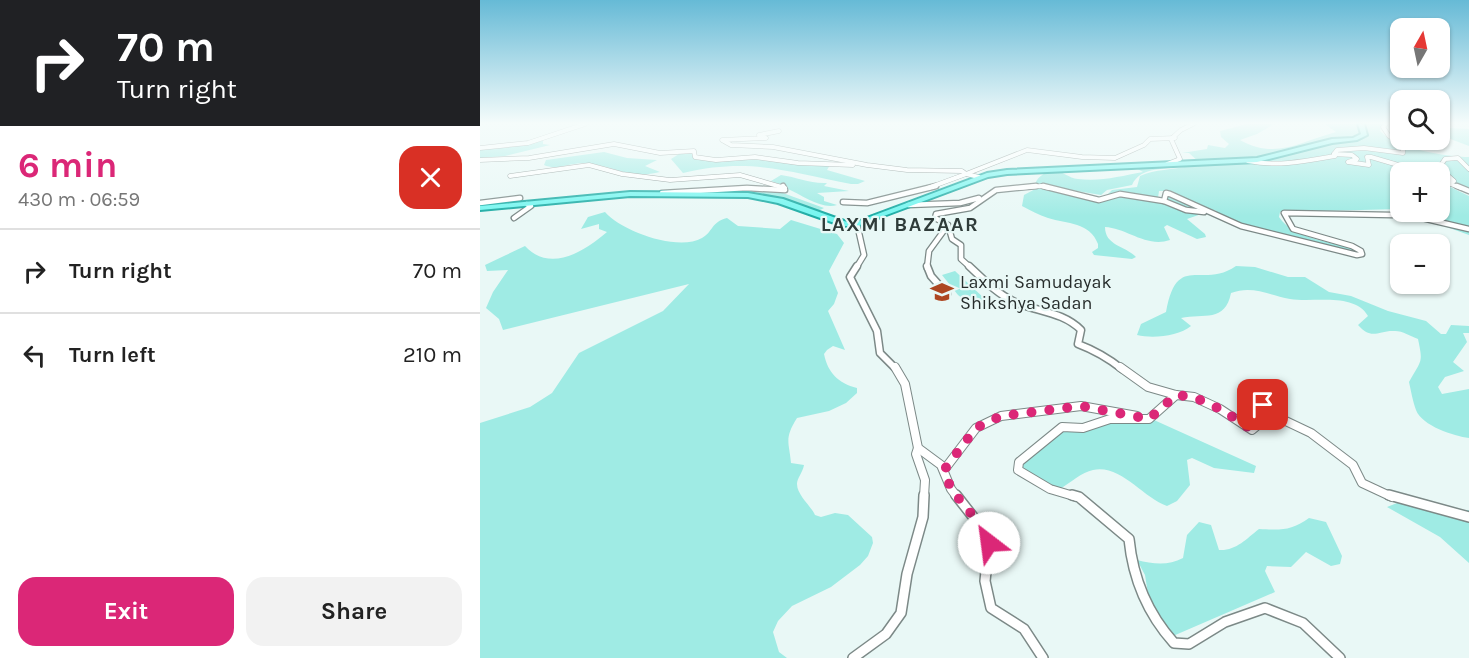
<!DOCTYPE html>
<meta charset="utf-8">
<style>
:root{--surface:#fff;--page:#f2f2f2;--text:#222;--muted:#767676;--line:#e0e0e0;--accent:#db2777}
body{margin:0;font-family:Karla,sans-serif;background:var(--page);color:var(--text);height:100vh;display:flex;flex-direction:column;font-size:22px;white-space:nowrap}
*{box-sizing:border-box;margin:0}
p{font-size:20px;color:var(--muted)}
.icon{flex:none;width:33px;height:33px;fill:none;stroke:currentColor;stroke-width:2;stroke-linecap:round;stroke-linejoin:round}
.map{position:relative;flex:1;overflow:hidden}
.sheet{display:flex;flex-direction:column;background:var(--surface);width:480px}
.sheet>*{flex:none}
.hud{background:#202124;color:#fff;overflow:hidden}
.needle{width:39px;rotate:9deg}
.fabs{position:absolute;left:910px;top:18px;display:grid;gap:12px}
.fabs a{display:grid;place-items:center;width:60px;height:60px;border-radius:12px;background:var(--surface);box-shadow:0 2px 4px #0004;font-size:30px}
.pin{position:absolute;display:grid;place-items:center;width:51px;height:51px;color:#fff;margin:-26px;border-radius:12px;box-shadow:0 3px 9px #0006}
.me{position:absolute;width:66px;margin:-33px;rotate:330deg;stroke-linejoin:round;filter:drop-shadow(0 0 4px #0008)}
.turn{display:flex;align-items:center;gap:21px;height:126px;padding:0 18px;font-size:27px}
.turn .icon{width:78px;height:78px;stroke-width:2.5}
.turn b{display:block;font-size:42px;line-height:51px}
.round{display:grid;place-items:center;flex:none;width:63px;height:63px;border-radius:18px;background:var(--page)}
.overview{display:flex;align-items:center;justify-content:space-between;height:102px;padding:0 18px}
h1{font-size:36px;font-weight:700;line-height:45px;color:var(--accent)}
.button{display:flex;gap:12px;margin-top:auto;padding:12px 18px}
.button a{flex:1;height:69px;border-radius:18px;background:var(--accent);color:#fff;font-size:24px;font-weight:700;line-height:69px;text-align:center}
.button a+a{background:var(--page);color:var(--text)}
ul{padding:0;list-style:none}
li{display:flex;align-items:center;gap:18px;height:84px;padding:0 18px;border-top:2px solid var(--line)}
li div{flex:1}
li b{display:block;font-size:22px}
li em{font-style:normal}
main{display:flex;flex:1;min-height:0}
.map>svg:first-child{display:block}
.green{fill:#9febe4}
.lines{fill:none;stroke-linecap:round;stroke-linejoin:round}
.minor-far4-casing{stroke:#7c8987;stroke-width:5}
.minor-far3-casing{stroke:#7c8987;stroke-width:7}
.minor-far2-casing{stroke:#7c8987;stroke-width:9}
.minor-far1-casing{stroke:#7c8987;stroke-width:10}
.minor-casing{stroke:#7c8987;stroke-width:12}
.primary-casing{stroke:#1faca5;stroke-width:4}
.minor-far4{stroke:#fff;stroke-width:4}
.minor-far3{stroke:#fff;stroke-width:4.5}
.minor-far2{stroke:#fff;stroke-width:6}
.minor-far1{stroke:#fff;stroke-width:8}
.minor{stroke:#fff;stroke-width:9}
.primary{fill:#76f6f0;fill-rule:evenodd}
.route{stroke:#db2777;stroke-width:10;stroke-dasharray:0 18}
.labels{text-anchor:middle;stroke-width:4.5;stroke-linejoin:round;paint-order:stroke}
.poi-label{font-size:18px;fill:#272d2c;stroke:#e9f8f6;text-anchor:start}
.far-district-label{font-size:20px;font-weight:bold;letter-spacing:1.5px;fill:#2f3b39;stroke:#e9f8f6}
</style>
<main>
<section class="sheet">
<div class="hud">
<div class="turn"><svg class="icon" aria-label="right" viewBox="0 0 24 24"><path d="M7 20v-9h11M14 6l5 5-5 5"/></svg><div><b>70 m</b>Turn right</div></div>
</div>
<div class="overview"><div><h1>6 min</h1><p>430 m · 06:59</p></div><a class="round" style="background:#d93025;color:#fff"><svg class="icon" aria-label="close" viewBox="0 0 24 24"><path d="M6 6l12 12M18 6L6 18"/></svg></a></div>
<ul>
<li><svg class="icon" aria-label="right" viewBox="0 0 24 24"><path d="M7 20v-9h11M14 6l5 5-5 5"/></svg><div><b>Turn right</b></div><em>70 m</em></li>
<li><svg class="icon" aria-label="left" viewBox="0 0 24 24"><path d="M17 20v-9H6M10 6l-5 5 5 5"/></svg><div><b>Turn left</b></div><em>210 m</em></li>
</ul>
<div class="button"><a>Exit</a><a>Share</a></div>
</section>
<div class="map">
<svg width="989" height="658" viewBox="0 0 989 658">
<rect width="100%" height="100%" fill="#e9f8f6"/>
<g class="green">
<path d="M767,124H794L777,134L760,140C796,160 819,142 856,132L845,124H902L900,131C915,148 966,157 989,157V192L966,185L989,196V235L925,212H960V172H921V209L800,212L799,217C814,239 852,242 876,249L881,253L877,254L773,228L742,217L735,210H724L692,191H679L678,198L642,192L624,198L632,190L657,187L660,176C675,169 693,170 709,166L708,164L787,161L866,140L786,156L719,162L709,153H702L727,149L728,145L745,148L749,144L741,137L740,131Z"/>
<path d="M969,128L989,129V146L960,135V130Z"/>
<path d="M63,140V144L70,145L25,156L0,158V149Z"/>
<path d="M124,152L147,158L177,160L165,166L180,172C148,180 133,165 105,163C92,162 76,171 64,165L66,160Z"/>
<path d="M212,152L213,157L219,159L268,157L350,165L347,170L385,181L378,184H371C307,172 271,157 203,173L191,159L199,154Z"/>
<path d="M705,165C686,171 661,165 652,185L627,190L621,195L555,184C558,176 565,172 573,171C582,170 588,178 598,179C620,182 641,176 663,172L654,167Z"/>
<path d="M301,175C317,177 330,184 347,183L344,186L369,191L337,193L344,197V201L357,205C342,210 322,195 308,189V187L291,181Z"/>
<path d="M559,187L618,202L642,196L687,201L689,194L727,212L707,219L725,234L726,237L717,239L687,225L684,227L690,240C666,248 647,228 625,227C625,246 646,246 656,257L652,259L614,255L612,252L618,248V244C610,222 587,224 568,218C559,215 550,210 542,206L544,195Z"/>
<path d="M292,189L344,208L336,212L286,196L228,195L227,191Z"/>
<path d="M125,212C141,231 198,252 222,238C233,232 231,222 247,218L258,226L300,229L311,220L357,234L364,243L349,271L358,293L354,304L348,311L365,350L353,346L347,350L344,354C348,373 358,383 377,388V393L366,403L349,411L317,418C304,439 309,441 311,463L324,465C323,472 317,478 317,484C317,495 331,506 335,515L341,517L355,513L368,515L392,537L393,543L388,556L380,565L351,587L312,606L298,621L293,632L299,652L307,658H0V423L50,407L72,393L99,353L183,311L209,284L23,330L19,319L6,308L13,292L28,270L7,271L5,265L45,246C70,273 104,252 127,232L119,229V224L101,229L108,217Z"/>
<path d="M756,266L775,267L808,277H825L849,292L871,296L908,311L946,321L961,334H966L971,325L989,326V333H983L987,342L973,362L984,371L965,377L958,387L962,394L989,389V438C974,436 942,426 936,410C933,402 931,391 929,382C942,359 943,363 938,339C930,336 923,331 915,331C898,330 892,341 878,325L888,316C874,292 833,303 810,299C789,295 772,285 751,293C745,323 724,313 701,318L711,326C699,336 673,339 657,335L661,324L686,312C697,251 722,290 756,266Z"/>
<path d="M475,271L505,299L491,305L478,295L462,275Z"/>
<path d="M674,420L776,466L774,473L734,468L712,458L707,460L710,485L697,501L687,506C663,498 641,464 613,470C602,472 590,483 580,489L542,469L543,462L584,429L632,421Z"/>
<path d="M932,497L972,510H989V563L960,537L907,507Z"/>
<path d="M829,518L846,522L862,556L860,564L851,566L826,552L811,567L787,566L785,571L795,592L693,636L669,600L665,575L657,560C673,564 688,566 703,558L707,535L719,522L731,525L739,550C756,551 766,539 779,529C801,530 811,531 829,518Z"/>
</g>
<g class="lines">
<g class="minor-far4-casing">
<g id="minor-far4">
<path d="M906,124L903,127L909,136L923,144V153L884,148L857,150L854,154L872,155L877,159L868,162L889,165L887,157H891L942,172"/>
<path d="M299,131L279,135L286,138L242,140L251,145L293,147L387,165L427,170L482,171L486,174L547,150L602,157L635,158L664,145L670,139L695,138"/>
<path d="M0,148L48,143L105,124"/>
<path d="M0,160L49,158L134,144L180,153L214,151L215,157L236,160L275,157L318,163L373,165"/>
<path d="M768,161C798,167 826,161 855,156L854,154"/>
<path d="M687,164L700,159L691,139L701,130L713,124"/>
<path d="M30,176L109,165L142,174L190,180L260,175L305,188"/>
<path d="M960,180L981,188"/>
<path d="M968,183L974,181L959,168L965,159L978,158L989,169"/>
<path d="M448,188L486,174L499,177"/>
<path d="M539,188L561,186L569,188"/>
</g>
</g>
<g class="minor-far3-casing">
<g id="minor-far3">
<path d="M563,186L619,200L640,194L684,201L686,193L690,194L761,226L877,255L882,254L881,251L872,246L813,229L804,213L912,215L921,211"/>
<path d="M977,186L989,191"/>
<path d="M182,193L267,188L305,190L303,186"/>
<path d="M684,201L706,210L724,212"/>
<path d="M363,202L387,203L456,186"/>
<path d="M0,203L40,198"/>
<path d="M428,205L480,203L499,198"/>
<path d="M926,212L942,218L989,229"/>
<path d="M34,218L51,206L47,204"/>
<path d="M468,225L472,239L481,245V259L491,268"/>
<path d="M376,268L384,255L377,224"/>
<path d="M447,268L449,251L468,225L455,218L456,214L490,208L516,190L556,186"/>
</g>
</g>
<g class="minor-far2-casing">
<g id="minor-far2">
<path d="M377,266L370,277L397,331L400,353L416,369"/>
<path d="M447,266L451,276L467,294"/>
<path d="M489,266C503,279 516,293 533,301C556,312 582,311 601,330L598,344C614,350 628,358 642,369"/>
</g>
</g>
<g class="minor-far1-casing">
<g id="minor-far1">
<path d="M415,367L425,384L438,448L461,465L471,489L477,497"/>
<path d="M640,367L668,387L696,395L714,397L740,409L772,430L791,414"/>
<path d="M770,389L791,414L831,433L873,465L882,483L912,497"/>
<path d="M438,448L436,454L445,480L444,497"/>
<path d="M464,470L496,428L521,416L601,406L657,416"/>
<path d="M597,497L570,489L538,470L539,462L582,427L603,428L630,419H669L696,395"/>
</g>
</g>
<g class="minor-casing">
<g id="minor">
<path d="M476,495L505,532L509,543L505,581L511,608L544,629L563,658"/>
<path d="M592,495L599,497L649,539C653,579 667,613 694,643L709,644L745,622L785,608L823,623L860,658"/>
<path d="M909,495L989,517"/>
<path d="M373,658L406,634L421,613L427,574L443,517L444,495"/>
</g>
</g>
<g class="primary-casing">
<path id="primary" d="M878,124H884L887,135L877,140L852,143L777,162L527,174L508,177L377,226H363L298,203L268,197L150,196L0,210V206L150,192L268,193L303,199L367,222H376L507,173L527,170L777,158L852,139L873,138L881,134Z"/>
</g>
<use href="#minor-far4" class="minor-far4"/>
<use href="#minor-far3" class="minor-far3"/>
<use href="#minor-far2" class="minor-far2"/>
<use href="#minor-far1" class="minor-far1"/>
<use href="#minor" class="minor"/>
<use href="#primary" class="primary"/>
</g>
<linearGradient id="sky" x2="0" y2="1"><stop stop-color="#66bad6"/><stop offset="0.57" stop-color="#f5fcfb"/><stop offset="1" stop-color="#f5fcfb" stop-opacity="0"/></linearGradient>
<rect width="989" height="216" fill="url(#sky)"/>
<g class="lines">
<path class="route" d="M509,543L502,527L471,489L464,470L496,428L521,416L601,406L669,419L696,395C726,397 748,414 772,430C780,425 783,419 791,414L783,405"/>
</g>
<defs>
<g id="school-bare" transform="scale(1.8)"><path d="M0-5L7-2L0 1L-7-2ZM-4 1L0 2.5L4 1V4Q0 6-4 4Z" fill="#ad4621" stroke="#e9f8f6" stroke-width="2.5" paint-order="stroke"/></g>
</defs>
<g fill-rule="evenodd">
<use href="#school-bare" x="462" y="292"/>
</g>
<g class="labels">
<g class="poi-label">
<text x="480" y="288">Laxmi Samudayak<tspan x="480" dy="21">Shikshya Sadan</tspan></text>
</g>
<g class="far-district-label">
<text x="420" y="231">LAXMI BAZAAR</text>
</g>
</g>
</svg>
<div class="fabs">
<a><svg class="needle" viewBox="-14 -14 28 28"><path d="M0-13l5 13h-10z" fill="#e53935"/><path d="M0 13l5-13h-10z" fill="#767676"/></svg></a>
<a><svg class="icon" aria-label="search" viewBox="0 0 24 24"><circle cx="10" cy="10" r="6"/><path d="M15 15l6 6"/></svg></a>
<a>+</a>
<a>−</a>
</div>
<div class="pin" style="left:783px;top:405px;background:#d93025"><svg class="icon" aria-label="arrive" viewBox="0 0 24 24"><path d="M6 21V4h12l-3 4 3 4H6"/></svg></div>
<svg class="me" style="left:509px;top:543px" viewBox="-20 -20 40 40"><circle r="19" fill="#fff"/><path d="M0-13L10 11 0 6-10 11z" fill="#db2777"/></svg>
</div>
</main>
